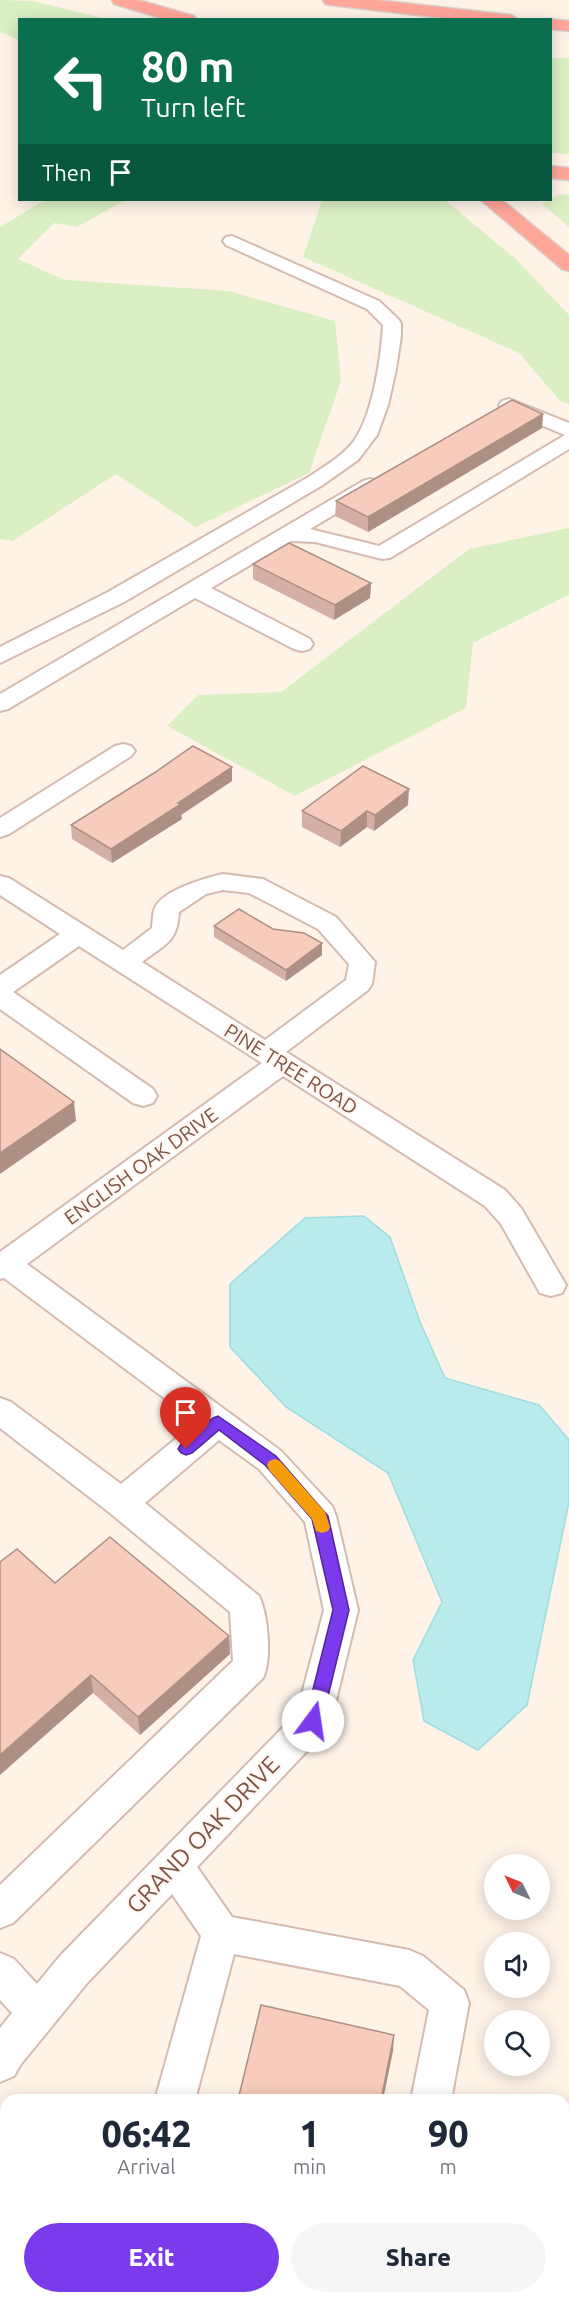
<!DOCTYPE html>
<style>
:root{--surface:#fff;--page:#f6f6f7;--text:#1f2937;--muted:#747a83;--accent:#7c3aed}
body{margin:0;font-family:Ubuntu,sans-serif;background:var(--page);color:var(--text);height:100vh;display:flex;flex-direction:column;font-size:22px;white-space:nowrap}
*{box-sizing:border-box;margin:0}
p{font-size:20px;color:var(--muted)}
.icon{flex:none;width:33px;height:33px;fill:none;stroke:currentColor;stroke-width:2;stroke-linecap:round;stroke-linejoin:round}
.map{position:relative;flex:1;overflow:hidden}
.sheet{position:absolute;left:0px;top:2094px;width:570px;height:210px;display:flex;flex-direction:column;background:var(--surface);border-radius:18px 18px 0 0;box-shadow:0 3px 15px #0003}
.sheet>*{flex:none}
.hud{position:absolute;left:18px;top:18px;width:534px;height:183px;border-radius:0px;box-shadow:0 3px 15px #0003;background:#0b6e4f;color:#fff;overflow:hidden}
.needle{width:39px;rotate:313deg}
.buttons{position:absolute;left:484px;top:1854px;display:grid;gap:12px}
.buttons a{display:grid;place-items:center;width:66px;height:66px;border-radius:50%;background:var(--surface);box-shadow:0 3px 15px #0003;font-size:30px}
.pin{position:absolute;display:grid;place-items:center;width:51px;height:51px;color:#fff;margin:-62px -26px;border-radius:50% 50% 50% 0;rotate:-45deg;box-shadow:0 0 6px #0007}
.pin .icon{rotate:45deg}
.me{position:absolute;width:66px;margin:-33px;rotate:14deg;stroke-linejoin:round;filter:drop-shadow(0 0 4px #0008)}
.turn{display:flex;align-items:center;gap:21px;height:126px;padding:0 24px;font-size:27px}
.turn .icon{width:78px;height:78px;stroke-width:2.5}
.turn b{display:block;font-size:42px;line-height:51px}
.then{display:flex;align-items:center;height:57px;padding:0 24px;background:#0003;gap:12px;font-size:22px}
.eta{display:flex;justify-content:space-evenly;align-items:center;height:102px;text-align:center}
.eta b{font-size:36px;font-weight:800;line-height:42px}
.action{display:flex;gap:12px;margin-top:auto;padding:12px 24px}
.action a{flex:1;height:69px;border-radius:36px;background:var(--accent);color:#fff;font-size:24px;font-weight:800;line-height:69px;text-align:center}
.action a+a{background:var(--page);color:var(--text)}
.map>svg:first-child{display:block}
.green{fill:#dbefc4}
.water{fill:#baebec;stroke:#9edddf;stroke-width:1.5}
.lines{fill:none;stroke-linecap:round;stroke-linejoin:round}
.minor-casing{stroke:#d5bbaf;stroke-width:4}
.highway-casing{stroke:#dbcfcc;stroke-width:3}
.minor{fill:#fff;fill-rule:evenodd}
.highway{fill:#ffa699;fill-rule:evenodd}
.wall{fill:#d4afa3}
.shaded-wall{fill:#ad8f84}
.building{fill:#f7ccbd;stroke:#ad8f84;stroke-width:1.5}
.route{fill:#7c3aed;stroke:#51269a;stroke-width:1.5}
.slow{fill:#f59e0b}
.labels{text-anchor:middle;stroke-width:4.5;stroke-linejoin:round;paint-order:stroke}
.street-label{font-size:20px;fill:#7d5448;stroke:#fff8f1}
.near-street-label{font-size:24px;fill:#7d5448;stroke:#fff8f1}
</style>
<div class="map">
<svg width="569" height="2304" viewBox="0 0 569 2304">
<rect width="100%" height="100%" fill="#fff3e8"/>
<g class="green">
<path d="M0,0L33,1L106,19L20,20L19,40L0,32Z"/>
<path d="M551,58H569V154L551,153Z"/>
<path d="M560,194L569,195V227L542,204Z"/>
<path d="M45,200H125L77,227L54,223L18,259L65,280L229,291L335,321L341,381L309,473L196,527L116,474L13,541L0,539V227Z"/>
<path d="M322,200H445L517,260L569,315V404L560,401L519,353L303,257Z"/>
<path d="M569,528V595L473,643L466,708L295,796L167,726L198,695L281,692L469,549Z"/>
</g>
<path class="water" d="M364,1216L390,1237L420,1322L445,1378L539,1405L569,1440V1502L527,1705L478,1750L424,1721L413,1660L442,1602L388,1473L286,1407L230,1347V1284L305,1218Z"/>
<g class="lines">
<g class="minor-casing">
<g id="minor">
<path d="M232,236L379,301L399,320L401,324V336L396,369L388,405L377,435L358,460L321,486L124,602L0,663V647L108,592L307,478C323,467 342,457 354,441C373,414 381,358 383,325L367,309L226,245L223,241L226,237Z"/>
<path d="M509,399L569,423V449L390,558L382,559L315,542L291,541L211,588L310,639L313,644L310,649L302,651L294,649L195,598L8,709L0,711V694L363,481L370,479L377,481L380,485L377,489L310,529L379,546L565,435L502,409L499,405L502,401Z"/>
<path d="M123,744L131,746L135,751L131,756L9,834L0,837V818L115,746Z"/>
<path d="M223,874L263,879L336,917L375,962L372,984L368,990L286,1052L505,1190L521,1208L566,1285L562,1293L551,1296L540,1293L501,1224L485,1206L283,1076L27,1264L281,1451L332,1506L336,1516L358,1610L331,1721L325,1732L197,1867L232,1917L409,1950L423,1956L464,1990L469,2003L451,2100H411L429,2010L400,1986L234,1954L195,2100H155L201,1936L172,1894L88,1982L21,2064L14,2076L0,2082V2028L12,2013L0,2000V1953L14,1959L37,1984L60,1956L297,1713L324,1610L305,1522L259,1469L219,1440L145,1503L259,1596C268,1614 272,1660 263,1678L13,1923L0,1928V1885L233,1661L230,1612L110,1513L0,1428V1398L11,1402L121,1484L196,1422L4,1278L0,1279V1252L262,1063L79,946L13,992L153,1089L157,1096L153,1103L143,1106L133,1103L0,1009V975L60,934L0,895V876L9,878L123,950L152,928C153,922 152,914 155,908C162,890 206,878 223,874ZM223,890L249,893L318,929L349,964L346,980L265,1040L142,962C165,944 177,943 179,912L206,894Z"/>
<path d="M99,2298H141L139,2304H97Z"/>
<path d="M370,2298H412L410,2304H368Z"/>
</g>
</g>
<g class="highway-casing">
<g id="highway">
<path d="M112,0H138L194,16L196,20H168L114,4Z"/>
<path d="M323,0H377L511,15L519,20H460L331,5L325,4Z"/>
<path d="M550,19L569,21V31L550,29V20H547Z"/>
<path d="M550,166L569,168V180L550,178Z"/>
<path d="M481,200H502L569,255V271L562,269Z"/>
</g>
</g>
<use href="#minor" class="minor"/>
<use href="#highway" class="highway"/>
</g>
<g class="wall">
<path d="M543,414L542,428L368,532L335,516L336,501Z"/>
<path d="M253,564L371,583L370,598L334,620L253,579Z"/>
<path d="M232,781L181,815L182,819L112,863L72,839L71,825Z"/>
<path d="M408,805L374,831L367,827L340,847L302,827V811Z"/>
<path d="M214,926L273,929L322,955L286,981L214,937Z"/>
<path d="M55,1583L229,1636L230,1654L140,1735L93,1693Z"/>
</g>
<g class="shaded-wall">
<path d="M543,414L542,428L368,532V517Z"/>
<path d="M371,583L370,598L334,620L335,605Z"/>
<path d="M232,767V781L181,815L182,819L112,863L111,849Z"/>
<path d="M409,789L408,805L374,831L375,815Z"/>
<path d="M367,811V827L340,847L341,831Z"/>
<path d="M322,943V955L286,981V970Z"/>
<path d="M74,1102L76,1121L0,1174V1153Z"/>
<path d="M229,1636L230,1654L140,1735L138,1717Z"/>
<path d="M91,1675L93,1693L0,1775V1755Z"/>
<path d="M394,2035L393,2051L383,2100H381Z"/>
</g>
<g class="building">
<path d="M512,400L543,414L368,517L336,501Z"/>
<path d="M289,543L371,583L335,605L253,564Z"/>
<path d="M193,746L232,767L178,803L181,804L111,849L71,825L154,773Z"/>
<path d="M363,766L409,789L375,815L367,811L341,831L302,811Z"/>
<path d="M239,909L273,929L304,933L322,943L286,970L214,926Z"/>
<path d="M0,1049L74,1102L0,1153Z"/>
<path d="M110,1537L229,1636L138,1717L91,1675L0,1755V1562L17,1549L55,1583Z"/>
<path d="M261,2005L394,2035L381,2100H238Z"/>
<path d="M189,2298H340L339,2304H187Z"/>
</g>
<path class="route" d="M218,1416L276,1456L328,1516L349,1610L322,1721L319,1726L313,1728L307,1726L305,1721L333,1610L312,1519L265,1465L219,1430L192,1453L186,1455L181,1453L178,1449L181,1444L213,1418Z"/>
<path class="slow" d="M275,1459L280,1461L325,1512L330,1527L328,1531L322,1533L316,1531L312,1519L269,1470L267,1465L269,1461Z"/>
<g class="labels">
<g class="street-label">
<text transform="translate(291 1069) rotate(32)" y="7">PINE TREE ROAD</text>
<text transform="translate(141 1166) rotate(-36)" y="7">ENGLISH OAK DRIVE</text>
</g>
<g class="near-street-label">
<text transform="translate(203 1835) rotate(-46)" y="8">GRAND OAK DRIVE</text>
</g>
</g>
</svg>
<div class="buttons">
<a><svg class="needle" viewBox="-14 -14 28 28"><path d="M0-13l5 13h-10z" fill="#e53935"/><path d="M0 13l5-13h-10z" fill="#747a83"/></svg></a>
<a><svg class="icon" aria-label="sound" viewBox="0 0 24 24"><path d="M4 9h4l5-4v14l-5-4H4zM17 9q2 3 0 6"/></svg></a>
<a><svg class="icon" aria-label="search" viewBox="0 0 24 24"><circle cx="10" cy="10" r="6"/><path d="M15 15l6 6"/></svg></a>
</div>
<div class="pin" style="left:186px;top:1449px;background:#d93025"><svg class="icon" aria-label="arrive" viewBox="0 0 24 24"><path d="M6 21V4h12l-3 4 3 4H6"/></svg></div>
<svg class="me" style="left:313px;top:1721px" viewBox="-20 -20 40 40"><circle r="19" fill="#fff"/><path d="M0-13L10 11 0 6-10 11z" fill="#7c3aed"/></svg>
<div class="hud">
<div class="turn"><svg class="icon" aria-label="left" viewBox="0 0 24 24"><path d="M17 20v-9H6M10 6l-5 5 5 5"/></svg><div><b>80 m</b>Turn left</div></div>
<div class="then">Then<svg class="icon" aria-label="arrive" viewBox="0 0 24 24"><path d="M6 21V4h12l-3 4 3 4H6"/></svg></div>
</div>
<section class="sheet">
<div class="eta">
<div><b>06:42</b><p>Arrival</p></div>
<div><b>1</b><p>min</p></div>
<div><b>90</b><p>m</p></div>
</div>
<div class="action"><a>Exit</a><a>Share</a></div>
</section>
</div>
